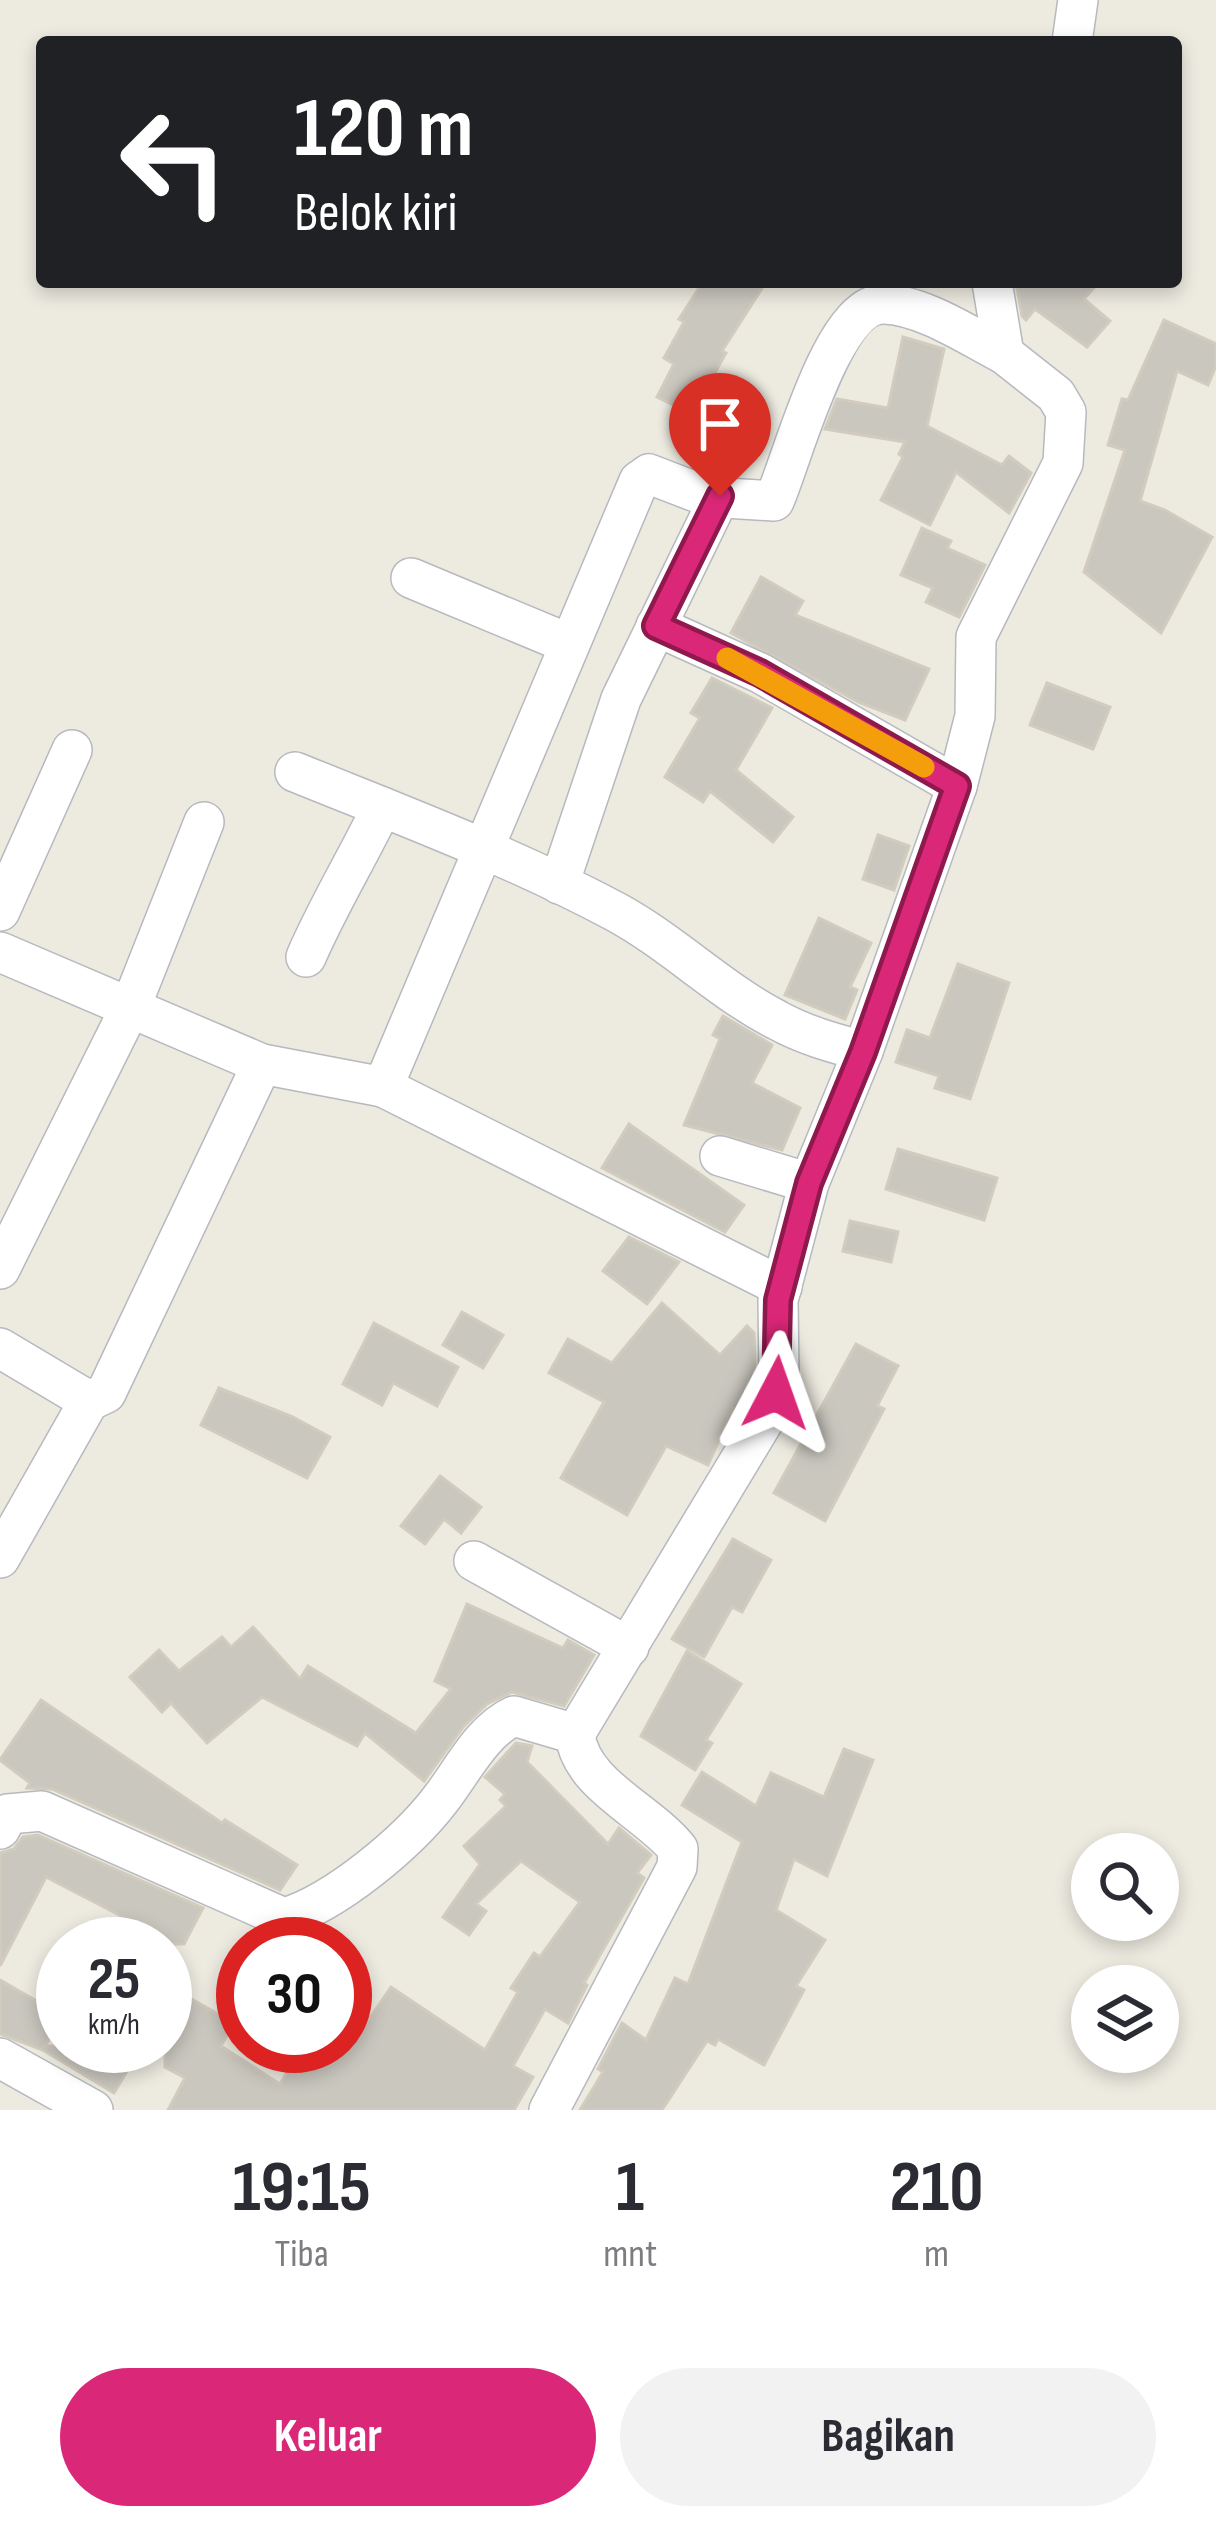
<!DOCTYPE html>
<html lang="id">
<style>
:root{--surface:#fff;--page:#f2f2f3;--text:#2b2b33;--muted:#7c7c81;--accent:#db2777}
body{margin:0;font-family:"Sofia Sans Condensed",sans-serif;background:var(--page);color:var(--text);height:100vh;display:flex;flex-direction:column;font-size:45px;white-space:nowrap}
*{box-sizing:border-box;margin:0}
p{font-size:39px;color:var(--muted)}
.icon{flex:none;width:66px;height:66px;fill:none;stroke:currentColor;stroke-width:2;stroke-linecap:round;stroke-linejoin:round}
.map{position:relative;height:2110px;overflow:hidden}
.details{display:flex;flex-direction:column;background:var(--surface);flex:1}
.details>*{flex:none}
.top-card{position:absolute;left:36px;top:36px;width:1146px;height:252px;border-radius:12px;box-shadow:0 6px 18px #0003;background:#202124;color:#fff;overflow:hidden}
.controls{position:absolute;left:1071px;top:1833px;display:grid;gap:24px}
.controls a{display:grid;place-items:center;width:108px;height:108px;border-radius:50%;background:var(--surface);box-shadow:0 6px 18px #0003;font-size:60px}
.speed{position:absolute;left:36px;top:1917px;display:flex;gap:24px;font-size:60px;font-weight:700;text-align:center}
.speed>*{display:grid;place-content:center;width:156px;height:156px;border-radius:50%;background:var(--surface);box-shadow:0 6px 18px #0003;line-height:1}
.speed small{font-size:30px;font-weight:400}
.speed .limit{border:18px solid #d22;background:#fff;color:#111}
.pin{position:absolute;display:grid;place-items:center;width:102px;height:102px;color:#fff;margin:-123px -51px;border-radius:50% 50% 50% 0;rotate:-45deg;box-shadow:0 0 12px #0007}
.pin .icon{rotate:45deg}
.me{position:absolute;width:132px;margin:-66px;rotate:4deg;stroke-linejoin:round;filter:drop-shadow(0 0 9px #0008)}
.turn{display:flex;align-items:center;gap:42px;height:252px;padding:0 60px;font-size:54px}
.turn .icon{width:156px;height:156px;stroke-width:2.5}
.turn b{display:block;font-size:84px;line-height:102px}
.eta{display:flex;justify-content:space-evenly;align-items:center;height:204px;text-align:center}
.eta b{font-size:72px;font-weight:700;line-height:84px}
.action{display:flex;gap:24px;margin-top:auto;padding:24px 60px}
.action a{flex:1;height:138px;border-radius:72px;background:var(--accent);color:#fff;font-size:48px;font-weight:700;line-height:138px;text-align:center}
.action a+a{background:var(--page);color:var(--text)}
.map>svg:first-child{display:block}
.building{fill:#cac7bf;stroke:#d2ccbe;stroke-width:3}
.lines{fill:none;stroke-linecap:round;stroke-linejoin:round}
.minor-casing{stroke:#b6b9be;stroke-width:42}
.minor{stroke:#fff;stroke-width:39}
.route-casing{stroke:#8e194d;stroke-width:30}
.route{stroke:#db2777;stroke-width:21}
.slow{stroke:#f59e0b;stroke-width:21}
</style>
<div class="map">
<svg width="1216" height="2110" viewBox="0 0 1216 2110">
<rect width="100%" height="100%" fill="#edeae0"/>
<g class="building">
<path d="M703,282H766L722,351L726,353L692,414L657,397L674,364L664,358L684,322L679,319Z"/>
<path d="M1016,282H1099L1084,299L1110,321L1087,347L1035,309L1026,320L1022,316Z"/>
<path d="M1164,320L1216,344V366L1208,385L1177,371L1140,501L1165,510L1212,537L1161,633L1084,572L1125,450L1108,445L1122,399L1128,400Z"/>
<path d="M903,337L944,349L927,426L1002,465L1009,456L1031,473L1009,513L956,472L930,525L881,500L903,457L899,454L905,442L825,429L837,399L888,408Z"/>
<path d="M922,528L951,541L947,548L985,565L959,617L926,602L933,588L901,575Z"/>
<path d="M761,577L803,601L795,615L929,669L905,720L858,702L731,633Z"/>
<path d="M712,678L772,708L736,770L793,817L773,842L710,791L703,802L665,777L700,718L691,713Z"/>
<path d="M1047,683L1110,707L1093,749L1030,725Z"/>
<path d="M878,835L909,846L894,890L863,879Z"/>
<path d="M819,918L871,943L850,987L857,990L845,1019L785,995Z"/>
<path d="M958,964L1009,983L970,1099L935,1088L939,1076L896,1062L907,1030L930,1038Z"/>
<path d="M723,1016L772,1045L752,1083L800,1108L782,1150L684,1125L720,1039L713,1035Z"/>
<path d="M629,1124L744,1205L725,1232L602,1168Z"/>
<path d="M898,1149L997,1178L984,1220L886,1189Z"/>
<path d="M850,1221L898,1232L891,1262L843,1251Z"/>
<path d="M629,1237L679,1262L647,1304L603,1271Z"/>
<path d="M662,1303L720,1355L747,1326L754,1333L755,1372L747,1402L740,1414L733,1408L708,1465L666,1446L627,1515L561,1478L604,1402L549,1373L568,1339L612,1363Z"/>
<path d="M462,1312L503,1335L483,1368L443,1345Z"/>
<path d="M374,1323L458,1367L437,1406L393,1383L382,1405L343,1384Z"/>
<path d="M856,1344L898,1366L877,1406L884,1409L825,1521L774,1493Z"/>
<path d="M219,1388L291,1416L330,1437L307,1478L201,1425Z"/>
<path d="M440,1476L481,1507L461,1533L444,1519L425,1544L401,1526Z"/>
<path d="M733,1539L771,1560L742,1612L732,1607L704,1657L672,1639Z"/>
<path d="M467,1604L563,1648L568,1640L594,1655L564,1706L512,1692L487,1704L463,1727L424,1781L365,1733L357,1746L262,1697L207,1743L171,1703L162,1712L130,1677L159,1650L179,1671L222,1637L231,1647L253,1627L300,1679L308,1666L416,1733L451,1689L435,1681Z"/>
<path d="M687,1651L741,1684L706,1740L712,1743L695,1770L641,1736Z"/>
<path d="M41,1700L222,1823L225,1820L297,1865L280,1890L52,1789L27,1788L30,1783L0,1760Z"/>
<path d="M516,1743L532,1746L527,1762L608,1844L619,1828L651,1855L637,1873L644,1878L584,1983L587,1985L568,2023L545,2009L513,2066L533,2077L514,2110H168L185,2078L165,2067V1984L234,2023L221,2046L280,2084L303,2046H345V2012L365,2025L391,1987L485,2050L518,1992L511,1988L534,1953L540,1957L580,1902L521,1861L476,1904L486,1911L469,1935L443,1917L480,1864L464,1846L506,1806L500,1800L505,1794L485,1777Z"/>
<path d="M844,1749L873,1760L827,1876L794,1859L776,1910L825,1940L796,1986L804,1990L764,2065L718,2039L715,2045L707,2041L662,2110H580L603,2072L598,2069L622,2023L646,2040L675,1978L688,1984L742,1842L682,1805L702,1772L756,1806L771,1773L824,1797Z"/>
<path d="M38,1835L203,1908L184,1944H139L148,1930L46,1877L0,1966V1853L14,1849L23,1837Z"/>
<path d="M0,1980L63,2016L45,2046H142L114,2093L43,2050L0,2034Z"/>
</g>
<g class="lines">
<g class="minor-casing">
<g id="minor">
<path d="M1072,42L1078,0"/>
<path d="M411,578L567,643"/>
<path d="M656,626L760,673L957,786"/>
<path d="M295,772C404,816 513,857 616,912C673,943 719,990 777,1020C804,1035 833,1043 863,1051"/>
<path d="M559,884L621,699L720,496"/>
<path d="M0,911L72,750"/>
<path d="M0,952L262,1064L383,1087L639,481L649,474L709,497L774,501C792,461 832,302 884,304C923,305 969,336 1004,354"/>
<path d="M306,957C329,904 357,859 382,807"/>
<path d="M383,1087L782,1287"/>
<path d="M720,1156L809,1183"/>
<path d="M0,1269L131,1006L204,822"/>
<path d="M0,1348L89,1401"/>
<path d="M0,1558L89,1401L106,1393L262,1064"/>
<path d="M474,1561L629,1647"/>
<path d="M0,1829L8,1814L42,1811L284,1918C335,1903 407,1843 440,1800C462,1772 481,1731 514,1716L575,1734"/>
<path d="M0,2058L93,2110"/>
<path d="M549,2110L677,1867L678,1849C648,1811 580,1785 575,1734L769,1412L779,1375L778,1300L809,1183L863,1051L957,786L975,716L976,637L1063,463L1066,412L1056,395L1004,354L992,282"/>
</g>
</g>
<use href="#minor" class="minor"/>
</g>
<g class="lines">
<g class="route-casing">
<path id="route" d="M720,496L656,626L760,673L957,786L863,1052L809,1183L778,1300L776,1393"/>
</g>
<use href="#route" class="route"/>
<path class="slow" d="M727,658L924,767"/>
</g>
</svg>
<div class="controls">
<a><svg class="icon" aria-label="search" viewBox="0 0 24 24"><circle cx="10" cy="10" r="6"/><path d="M15 15l6 6"/></svg></a>
<a><svg class="icon" aria-label="layers" viewBox="0 0 24 24"><path d="M12 4l9 5-9 5-9-5zM3 14l9 5 9-5"/></svg></a>
</div>
<div class="speed"><div>25<small>km/h</small></div><div class="limit">30</div></div>
<div class="pin" style="left:720px;top:496px;background:#d93025"><svg class="icon" aria-label="arrive" viewBox="0 0 24 24"><path d="M6 21V4h12l-3 4 3 4H6"/></svg></div>
<svg class="me" style="left:776px;top:1393px" viewBox="-20 -20 40 40"><path d="M0-17L14 15 0 8-14 15z" fill="#db2777" stroke="#fff" stroke-width="4"/></svg>
<div class="top-card">
<div class="turn"><svg class="icon" aria-label="left" viewBox="0 0 24 24"><path d="M17 20v-9H6M10 6l-5 5 5 5"/></svg><div><b>120 m</b>Belok kiri</div></div>
</div>
</div>
<section class="details">
<div class="eta">
<div><b>19:15</b><p>Tiba</p></div>
<div><b>1</b><p>mnt</p></div>
<div><b>210</b><p>m</p></div>
</div>
<div class="action"><a>Keluar</a><a>Bagikan</a></div>
</section>
